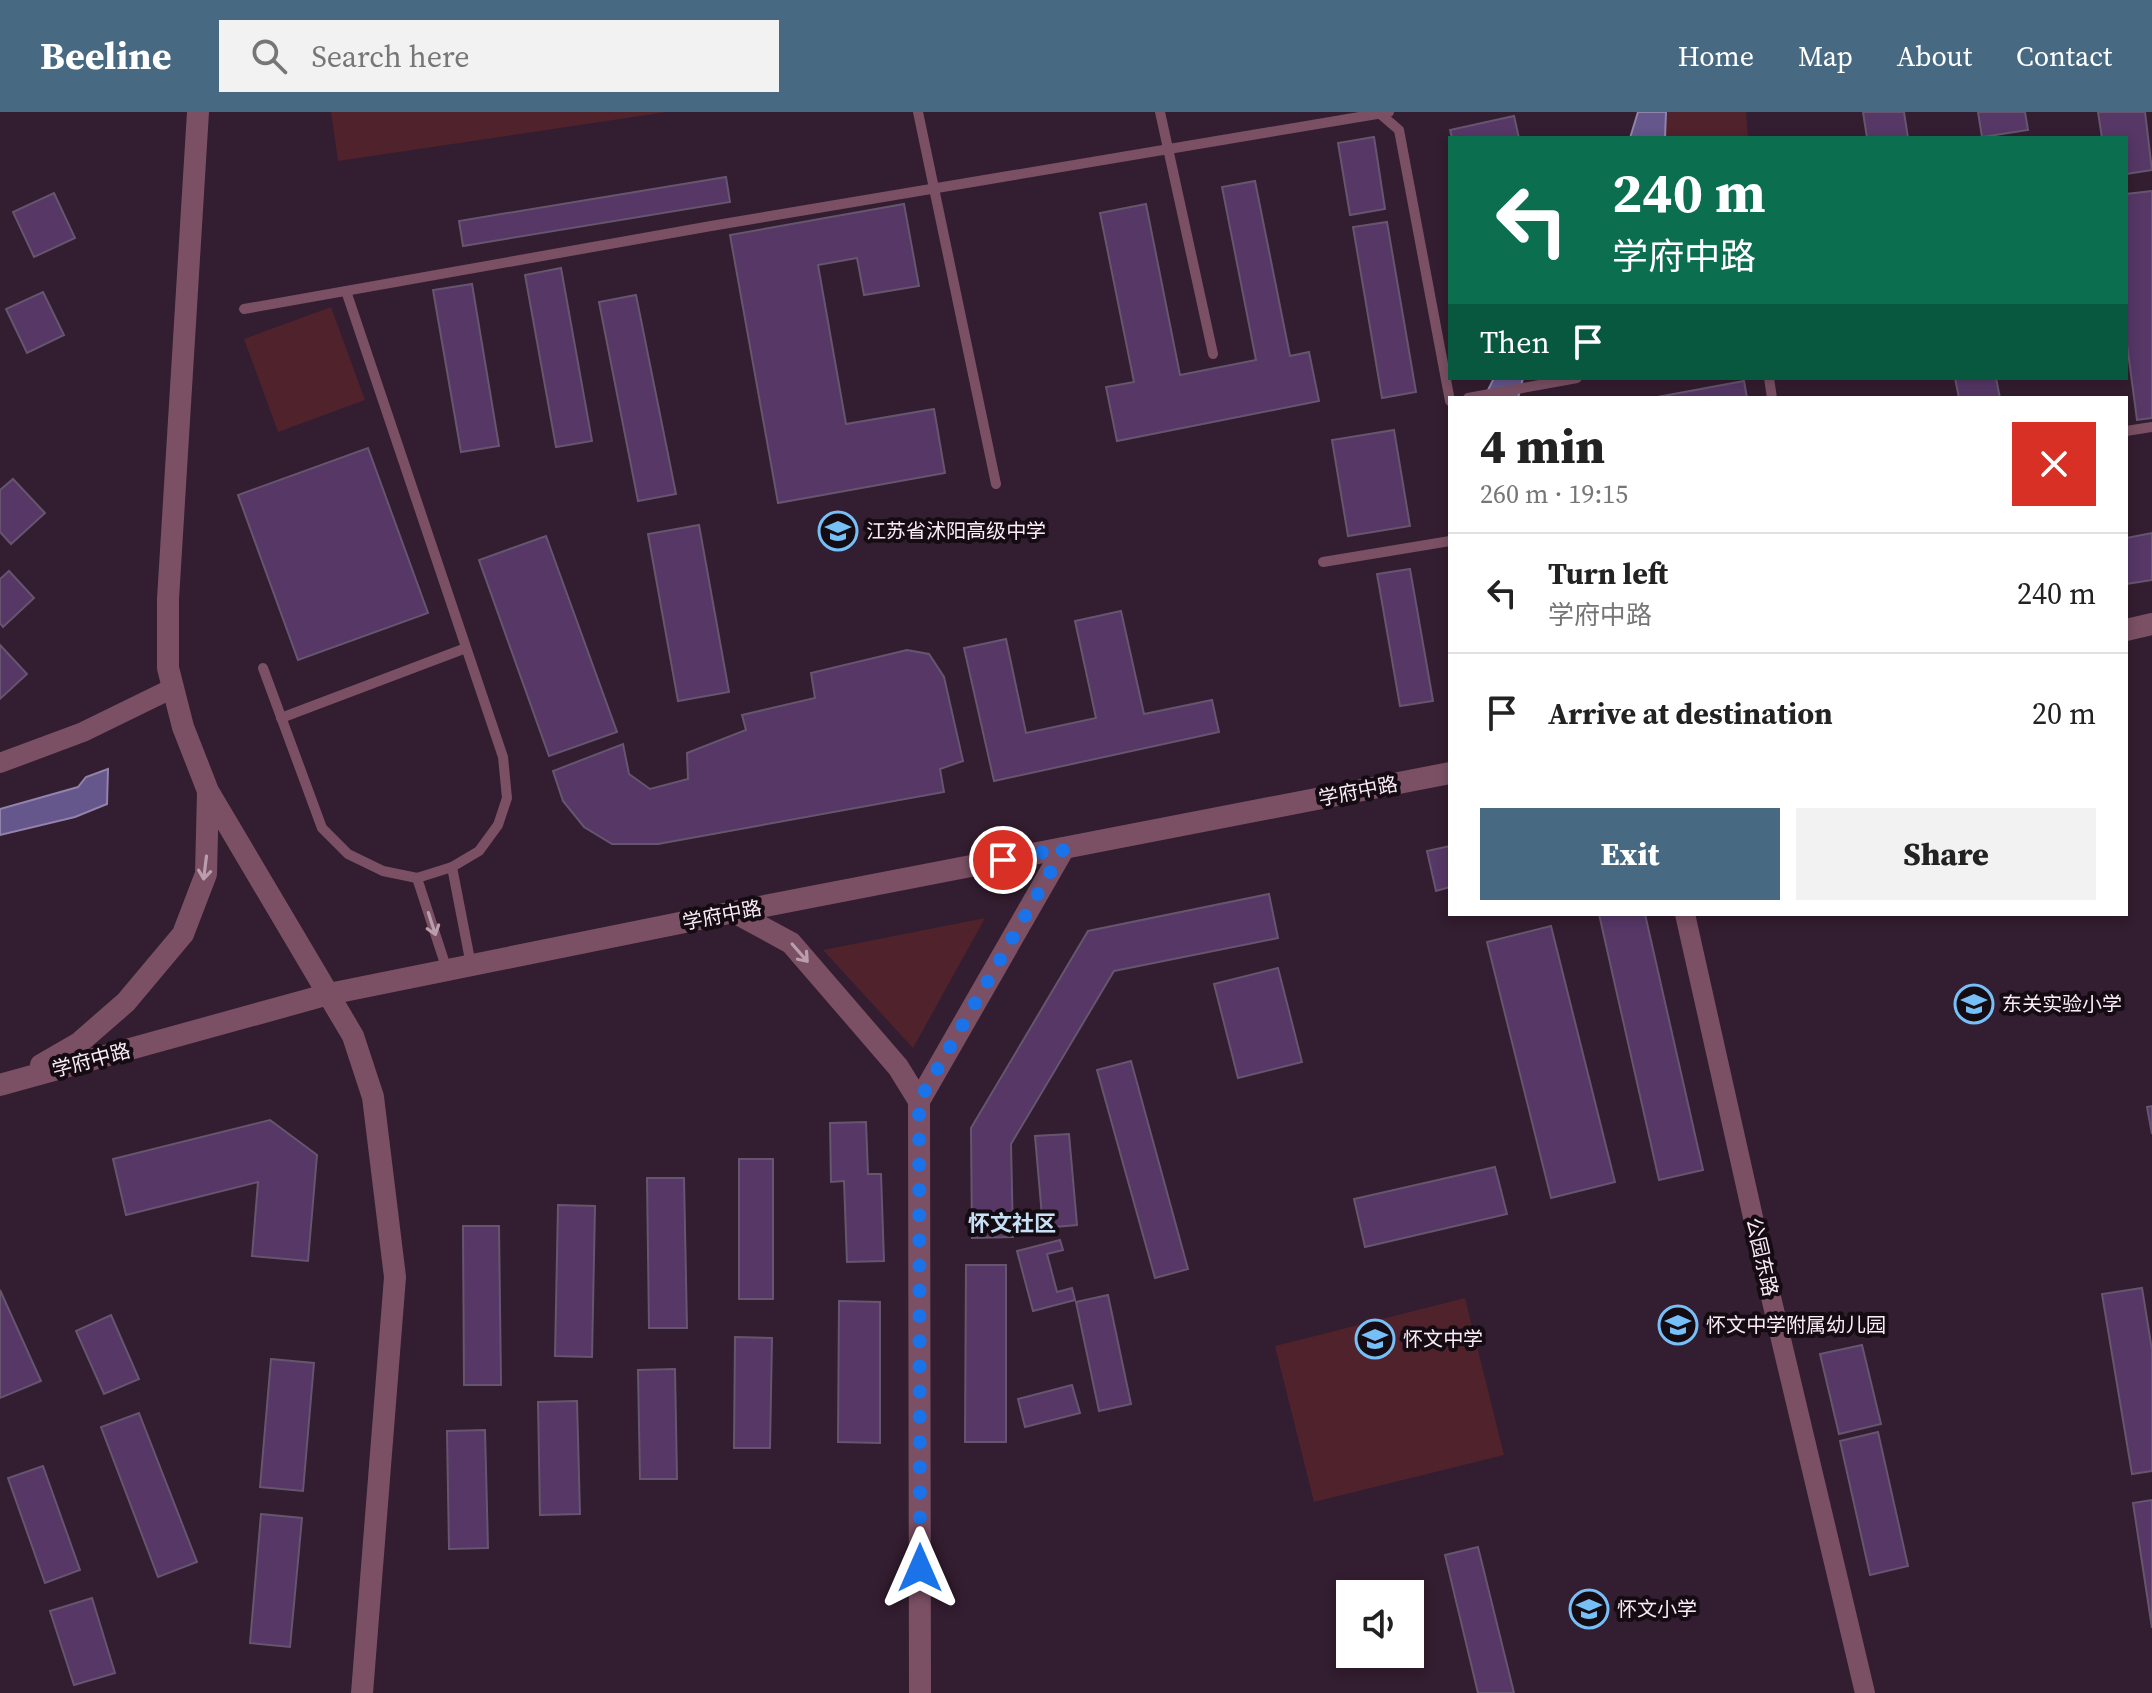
<!DOCTYPE html>
<meta charset="utf-8">
<style>
:root{--surface:#fff;--page:#f2f2f2;--text:#222;--muted:#767676;--line:#e0e0e0;--accent:#486982}
body{margin:0;font-family:"Source Serif 4","Noto Sans SC",serif;background:var(--page);color:var(--text);height:100vh;display:flex;flex-direction:column;font-size:30px;white-space:nowrap}
*{box-sizing:border-box;margin:0}
p{font-size:26px;color:var(--muted)}
.icon{flex:none;width:44px;height:44px;fill:none;stroke:currentColor;stroke-width:2;stroke-linecap:round;stroke-linejoin:round}
.map{position:relative;flex:1;overflow:hidden}
.side{position:absolute;left:1448px;top:284px;width:680px;height:520px;display:flex;flex-direction:column;background:var(--surface);border-radius:0px;box-shadow:0 4px 12px #0003}
.side>*{flex:none}
.hud{position:absolute;left:1448px;top:24px;width:680px;height:244px;border-radius:0px;box-shadow:0 4px 12px #0003;background:#0b6e4f;color:#fff;overflow:hidden}
.fabs{position:absolute;left:1336px;top:1468px;display:grid;gap:16px}
.fabs a{display:grid;place-items:center;width:88px;height:88px;border-radius:0px;background:var(--surface);box-shadow:0 4px 12px #0003;font-size:40px}
.pin{position:absolute;display:grid;place-items:center;width:68px;height:68px;color:#fff;margin:-34px;border:4px solid #fff;border-radius:50%;box-shadow:0 2px 8px #0007}
.me{position:absolute;width:88px;margin:-44px;rotate:0deg;stroke-linejoin:round;filter:drop-shadow(0 0 6px #0008)}
.turn{display:flex;align-items:center;gap:28px;height:168px;padding:0 32px;font-size:36px}
.turn .icon{width:104px;height:104px;stroke-width:2.5}
.turn b{display:block;font-size:56px;line-height:68px}
.then{display:flex;align-items:center;height:76px;padding:0 32px;background:#0003;gap:16px;font-size:30px}
.round{display:grid;place-items:center;flex:none;width:84px;height:84px;border-radius:0px;background:var(--page)}
.headline{display:flex;align-items:center;justify-content:space-between;height:136px;padding:0 32px}
h1{font-size:48px;font-weight:800;line-height:60px}
.primary-button{display:flex;gap:16px;margin-top:auto;padding:16px 32px}
.primary-button a{flex:1;height:92px;border-radius:0px;background:var(--accent);color:#fff;font-size:32px;font-weight:800;line-height:92px;text-align:center}
.primary-button a+a{background:var(--page);color:var(--text)}
ul{padding:0;list-style:none}
li{display:flex;align-items:center;gap:24px;height:120px;padding:0 32px;border-top:2px solid var(--line)}
li div{flex:1}
li b{display:block;font-size:30px}
li em{font-style:normal}
header{display:flex;align-items:center;gap:48px;box-sizing:border-box;height:112px;padding:0 40px;background:var(--accent);color:#fff}
header strong{font-size:38px}
nav{display:flex;gap:44px;margin-inline-start:auto;font-size:28px}
.search{width:560px;height:72px;background:var(--page);display:flex;align-items:center;gap:20px;box-sizing:border-box;padding:0 28px;border-radius:0px;color:var(--muted);font-size:30px}
.map>svg:first-child{display:block}
.green{fill:#4f222c}
.water{fill:#65568b;stroke:#9283ab;stroke-width:2}
.building{fill:#563766;stroke:#66556f;stroke-width:2}
.lines{fill:none;stroke-linecap:round;stroke-linejoin:round}
.service{stroke:#7b5064;stroke-width:10}
.minor{stroke:#7b5064;stroke-width:20}
.tertiary{stroke:#7b5064;stroke-width:22}
.oneway{stroke:#ba9eae}
.route{stroke:#1a73e8;stroke-width:14;stroke-dasharray:0 25.2}
.labels{text-anchor:middle;stroke-width:8;stroke-linejoin:round;paint-order:stroke}
.poi-label{font-size:20px;fill:#faebf7;stroke:#150b13;text-anchor:start}
.street-label{font-size:20px;fill:#faebf7;stroke:#150b13}
.neighbourhood-label{font-size:22px;font-weight:bold;fill:#c6e0f5;stroke:#150b13}
</style>
<header>
<strong>Beeline</strong>
<div class="search"><svg class="icon" aria-label="search" viewBox="0 0 24 24"><circle cx="10" cy="10" r="6"/><path d="M15 15l6 6"/></svg>Search here</div>
<nav><a>Home</a><a>Map</a><a>About</a><a>Contact</a></nav>
</header>
<div class="map">
<svg width="2152" height="1581" viewBox="0 0 2152 1581">
<rect width="100%" height="100%" fill="#331d30"/>
<g class="green">
<path d="M331,0H667L338,49Z"/>
<path d="M1666,0H1746L1748,26H1665Z"/>
<path d="M331,195L365,288L278,320L244,227Z"/>
<path d="M985,806L913,936L823,838Z"/>
<path d="M1465,1186L1504,1343L1314,1390L1275,1234Z"/>
</g>
<g class="water">
<path d="M1638,0H1666L1665,26H1630Z"/>
<path d="M1494,266H1523L1518,286H1484Z"/>
<path d="M108,657L107,692L75,705L0,723V697L78,675L86,665Z"/>
</g>
<g class="building">
<path d="M1863,0H1904L1908,26H1867Z"/>
<path d="M1978,0H2025L2028,18L1982,25Z"/>
<path d="M2098,0H2145L2152,58L2126,62V26H2102Z"/>
<path d="M1514,4L1519,26H1452L1450,18Z"/>
<path d="M1374,25L1385,97L1350,103L1338,31Z"/>
<path d="M726,65L730,90L463,134L459,109Z"/>
<path d="M1255,69L1290,244L1309,240L1319,289L1117,329L1106,275L1134,270L1100,101L1146,92L1180,263L1256,248L1222,75Z"/>
<path d="M2152,79V306L2137,308L2126,225V82Z"/>
<path d="M54,81L75,126L34,145L13,100Z"/>
<path d="M904,92L919,174L864,183L857,146L818,153L846,312L934,297L945,361L778,391L730,123Z"/>
<path d="M1387,110L1416,280L1382,286L1353,115Z"/>
<path d="M561,156L592,329L556,335L525,163Z"/>
<path d="M472,172L499,334L461,340L433,178Z"/>
<path d="M43,180L64,223L27,241L6,197Z"/>
<path d="M636,183L676,382L638,389L599,190Z"/>
<path d="M1955,266H1996L2000,286H1959Z"/>
<path d="M1744,269L1747,286H1652Z"/>
<path d="M1394,318L1410,414L1348,424L1332,328Z"/>
<path d="M368,336L428,501L298,548L238,383Z"/>
<path d="M13,367L45,401L11,432L0,420V378Z"/>
<path d="M699,413L729,580L678,589L648,422Z"/>
<path d="M2152,421V468L2126,472V426Z"/>
<path d="M546,424L617,620L549,644L479,448Z"/>
<path d="M1410,457L1433,589L1400,594L1377,462Z"/>
<path d="M9,459L34,486L3,515L0,511V467Z"/>
<path d="M1121,499L1144,602L1212,588L1219,620L994,669L964,536L1006,527L1026,621L1096,606L1075,509Z"/>
<path d="M0,533L27,562L0,587Z"/>
<path d="M907,538L929,542L944,565L963,649L940,657L944,680L658,732H612L584,715L563,689L553,659L623,632L629,662L650,677L688,667L687,641L746,618L742,603L815,586L811,561Z"/>
<path d="M1450,734V775L1436,779L1427,739Z"/>
<path d="M1269,782L1278,826L1114,859L1011,1032L1013,1125L972,1126L971,1016L1088,819Z"/>
<path d="M1599,802H1645L1703,1058L1659,1068Z"/>
<path d="M1551,814L1615,1070L1551,1086L1487,830Z"/>
<path d="M1278,856L1302,950L1238,966L1214,872Z"/>
<path d="M1131,949L1188,1157L1155,1166L1097,958Z"/>
<path d="M2152,994V1022L2147,995Z"/>
<path d="M270,1008L317,1043L308,1149L252,1144L258,1070L126,1103L113,1047Z"/>
<path d="M866,1010L868,1062H881L884,1149L847,1150L844,1069L831,1070L830,1011Z"/>
<path d="M1069,1022L1077,1113L1043,1116L1035,1024Z"/>
<rect x="739" y="1047" width="34" height="140"/>
<path d="M1495,1055L1507,1102L1365,1135L1354,1087Z"/>
<path d="M647,1066H684L687,1216H649Z"/>
<path d="M558,1093L595,1094L592,1245L555,1244Z"/>
<path d="M463,1114H499L501,1273H464Z"/>
<path d="M1060,1128L1063,1138L1047,1142L1057,1180L1072,1176L1075,1188L1033,1199L1017,1139Z"/>
<path d="M966,1153H1006V1330H965Z"/>
<path d="M2142,1176L2152,1238V1359L2132,1362L2102,1182Z"/>
<path d="M0,1178L41,1269L0,1286Z"/>
<path d="M1108,1183L1131,1292L1099,1299L1076,1190Z"/>
<path d="M839,1189L880,1190V1331L838,1330Z"/>
<path d="M111,1203L139,1267L104,1282L76,1219Z"/>
<path d="M735,1225L772,1226L770,1336H734Z"/>
<path d="M1862,1233L1881,1312L1839,1322L1820,1242Z"/>
<path d="M271,1247L314,1251L303,1379L260,1375Z"/>
<path d="M675,1257L677,1367H640L638,1258Z"/>
<path d="M1072,1273L1080,1301L1025,1315L1018,1287Z"/>
<path d="M577,1289L580,1402L540,1403L538,1290Z"/>
<path d="M139,1301L197,1450L158,1465L101,1315Z"/>
<path d="M485,1318L488,1436L449,1437L447,1319Z"/>
<path d="M1878,1320L1908,1454L1870,1463L1840,1329Z"/>
<path d="M43,1354L80,1458L45,1471L8,1366Z"/>
<path d="M2152,1388V1516L2133,1391Z"/>
<path d="M261,1402L302,1406L290,1535L250,1531Z"/>
<path d="M1478,1435L1514,1581H1478L1445,1443Z"/>
<path d="M92,1486L115,1561L74,1573L50,1499Z"/>
</g>
<g class="lines">
<g class="service">
<path d="M918,0L996,372"/>
<path d="M1160,0L1213,242"/>
<path d="M1378,0L1399,18L1450,289"/>
<path d="M346,179L503,645L507,686L498,713L479,739L452,755L471,853"/>
<path d="M244,197L711,114L1389,0"/>
<path d="M1769,266L1772,286"/>
<path d="M1468,286L1577,266"/>
<path d="M2126,319L2152,315"/>
<path d="M1323,450L1450,429"/>
<path d="M263,556L322,716L348,742L383,759L417,766L452,755"/>
<path d="M281,606L466,536"/>
<path d="M417,766L447,858"/>
</g>
<g class="minor">
<path d="M0,651L83,620L173,576"/>
<path d="M1685,802L1770,1181L1865,1581"/>
</g>
<g class="tertiary">
<path d="M198,0L168,487V556L183,615L208,679L353,924L373,985L395,1165L362,1581"/>
<path d="M2126,518L2152,512"/>
<path d="M734,800L791,831L898,955L919,989"/>
<path d="M41,953L79,931L126,890L183,822L206,762L208,680"/>
<path d="M0,973L329,882L734,800L1450,661"/>
<path d="M920,1581L919,989L1064,736"/>
</g>
</g>
<defs><path id="oneway-shaft" d="M-6 0H5M1.5-3L5.5 0L1.5 3" fill="none" stroke-width="1.6" stroke-linecap="round" stroke-linejoin="round" transform="scale(2)"/></defs>
<g class="oneway">
<use href="#oneway-shaft" transform="translate(205 756) rotate(97)"/>
<use href="#oneway-shaft" transform="translate(432 812) rotate(72)"/>
<use href="#oneway-shaft" transform="translate(800 841) rotate(49)"/>
</g>
<g class="lines">
<path class="route" d="M920,1456L919,989L1064,736L1003,748"/>
</g>
<defs>
<g id="school-ring" transform="scale(2)"><circle r="9.5" fill="#150b13" stroke="#76c0f7" stroke-width="1.5"/><path d="M0-5L7-2L0 1L-7-2ZM-4 1L0 2.5L4 1V4Q0 6-4 4Z" fill="#76c0f7"/></g>
</defs>
<g fill-rule="evenodd">
<use href="#school-ring" x="838" y="419"/>
<use href="#school-ring" x="1974" y="892"/>
<use href="#school-ring" x="1678" y="1213"/>
<use href="#school-ring" x="1375" y="1227"/>
<use href="#school-ring" x="1589" y="1497"/>
</g>
<g class="labels">
<g class="poi-label">
<text x="866" y="426">江苏省沭阳高级中学</text>
<text x="2002" y="899">东关实验小学</text>
<text x="1706" y="1220">怀文中学附属幼儿园</text>
<text x="1403" y="1234">怀文中学</text>
<text x="1617" y="1504">怀文小学</text>
</g>
<g class="street-label">
<text transform="translate(1358 679) rotate(-11)" y="7">学府中路</text>
<text transform="translate(722 803) rotate(-11)" y="7">学府中路</text>
<text transform="translate(91 948) rotate(-15)" y="7">学府中路</text>
<text transform="translate(1762 1145) rotate(77)" y="7">公园东路</text>
</g>
<g class="neighbourhood-label">
<text x="1012" y="1119">怀文社区</text>
</g>
</g>
</svg>
<div class="fabs">
<a><svg class="icon" aria-label="sound" viewBox="0 0 24 24"><path d="M4 9h4l5-4v14l-5-4H4zM17 9q2 3 0 6"/></svg></a>
</div>
<div class="pin" style="left:1003px;top:748px;background:#d93025"><svg class="icon" aria-label="arrive" viewBox="0 0 24 24"><path d="M6 21V4h12l-3 4 3 4H6"/></svg></div>
<svg class="me" style="left:920px;top:1456px" viewBox="-20 -20 40 40"><path d="M0-17L14 15 0 8-14 15z" fill="#1a73e8" stroke="#fff" stroke-width="4"/></svg>
<div class="hud">
<div class="turn"><svg class="icon" aria-label="left" viewBox="0 0 24 24"><path d="M17 20v-9H6M10 6l-5 5 5 5"/></svg><div><b>240 m</b>学府中路</div></div>
<div class="then">Then<svg class="icon" aria-label="arrive" viewBox="0 0 24 24"><path d="M6 21V4h12l-3 4 3 4H6"/></svg></div>
</div>
<section class="side">
<div class="headline"><div><h1>4 min</h1><p>260 m · 19:15</p></div><a class="round" style="background:#d93025;color:#fff"><svg class="icon" aria-label="close" viewBox="0 0 24 24"><path d="M6 6l12 12M18 6L6 18"/></svg></a></div>
<ul>
<li><svg class="icon" aria-label="left" viewBox="0 0 24 24"><path d="M17 20v-9H6M10 6l-5 5 5 5"/></svg><div><b>Turn left</b><p>学府中路</p></div><em>240 m</em></li>
<li><svg class="icon" aria-label="arrive" viewBox="0 0 24 24"><path d="M6 21V4h12l-3 4 3 4H6"/></svg><div><b>Arrive at destination</b></div><em>20 m</em></li>
</ul>
<div class="primary-button"><a>Exit</a><a>Share</a></div>
</section>
</div>
